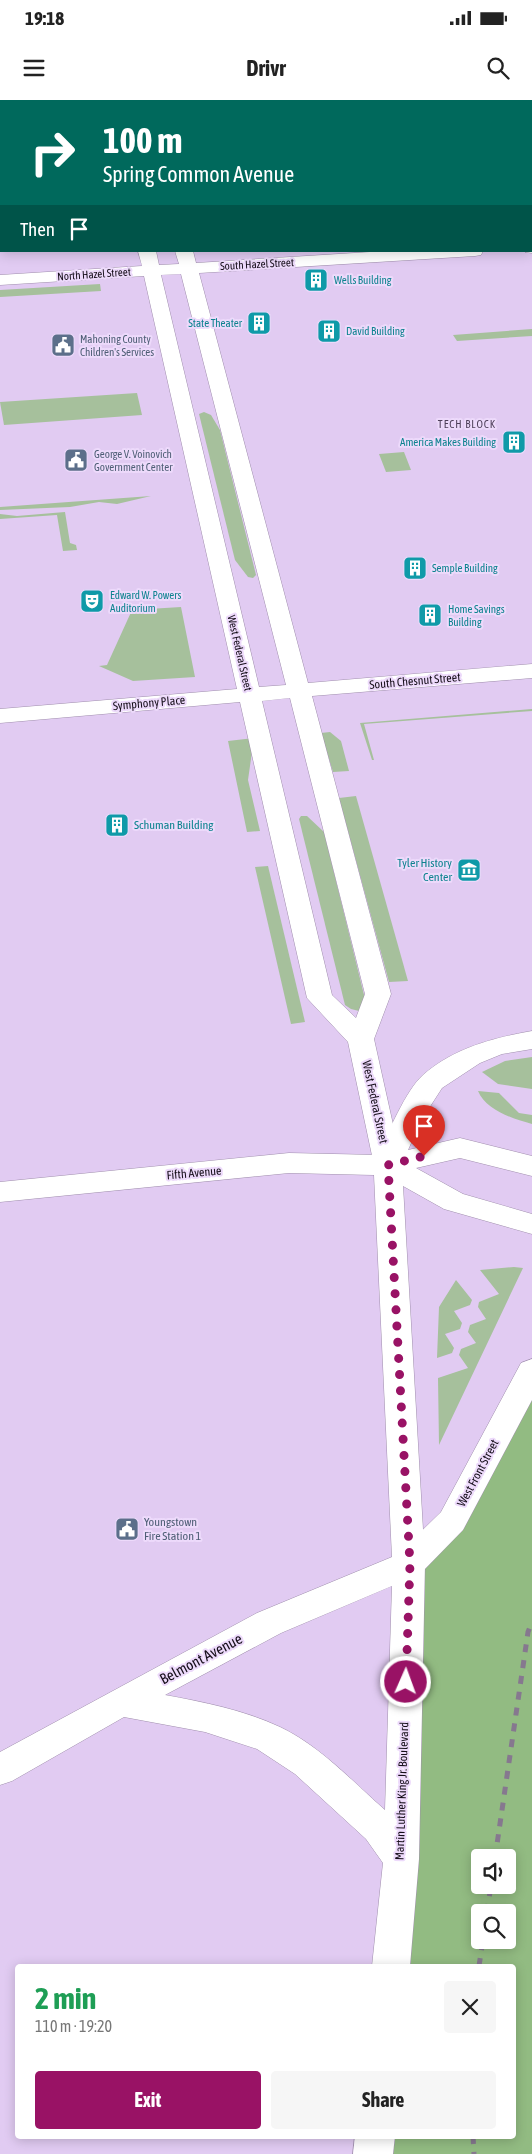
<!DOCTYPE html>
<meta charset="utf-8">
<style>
:root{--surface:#fff;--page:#f6f6f6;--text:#222;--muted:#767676;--accent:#991265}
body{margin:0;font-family:"Asap Condensed",sans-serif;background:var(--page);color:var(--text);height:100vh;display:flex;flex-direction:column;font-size:19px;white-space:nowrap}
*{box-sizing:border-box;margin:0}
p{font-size:16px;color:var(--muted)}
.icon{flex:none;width:28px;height:28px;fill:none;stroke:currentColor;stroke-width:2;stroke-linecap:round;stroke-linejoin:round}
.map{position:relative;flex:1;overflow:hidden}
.panel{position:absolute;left:15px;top:1864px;width:501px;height:175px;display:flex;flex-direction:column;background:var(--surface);border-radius:5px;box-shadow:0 2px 12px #0003}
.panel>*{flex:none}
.guide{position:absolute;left:0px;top:0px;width:532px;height:152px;box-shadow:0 2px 12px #0003;background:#00695c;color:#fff;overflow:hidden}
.fabs{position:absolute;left:471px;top:1749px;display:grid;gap:10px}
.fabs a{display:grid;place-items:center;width:45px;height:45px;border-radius:5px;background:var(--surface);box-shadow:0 2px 12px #0003;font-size:25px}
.pin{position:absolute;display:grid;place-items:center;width:42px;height:42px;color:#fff;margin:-51px -21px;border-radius:50% 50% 50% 0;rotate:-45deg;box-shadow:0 0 5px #0007}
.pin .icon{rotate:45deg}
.me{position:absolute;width:55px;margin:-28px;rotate:2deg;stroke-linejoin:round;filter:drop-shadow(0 0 4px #0008)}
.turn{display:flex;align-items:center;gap:18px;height:105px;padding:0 20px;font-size:22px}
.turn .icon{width:65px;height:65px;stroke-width:2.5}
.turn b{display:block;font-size:35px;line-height:42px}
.then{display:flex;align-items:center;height:48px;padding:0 20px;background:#0003;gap:10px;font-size:19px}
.round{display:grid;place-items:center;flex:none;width:52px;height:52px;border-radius:5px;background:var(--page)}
.headline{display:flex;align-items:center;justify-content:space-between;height:85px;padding:0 20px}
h1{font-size:30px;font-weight:700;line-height:38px;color:#1e9e55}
.button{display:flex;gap:10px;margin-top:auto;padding:10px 20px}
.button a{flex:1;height:58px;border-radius:5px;background:var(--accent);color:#fff;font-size:20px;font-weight:700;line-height:58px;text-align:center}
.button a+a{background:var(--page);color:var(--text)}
.status{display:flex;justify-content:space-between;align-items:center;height:35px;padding:0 25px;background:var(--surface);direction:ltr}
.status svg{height:14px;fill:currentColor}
header{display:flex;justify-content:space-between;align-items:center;height:65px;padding:0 20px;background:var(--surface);font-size:22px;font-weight:700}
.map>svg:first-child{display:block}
.built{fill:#e1cbf2;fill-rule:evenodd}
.green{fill:#a6c09c}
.forest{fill:#92bb82;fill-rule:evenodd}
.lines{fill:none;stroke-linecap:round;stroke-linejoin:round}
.minor-casing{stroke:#a08fad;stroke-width:1}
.major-casing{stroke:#a08fad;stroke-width:1}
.minor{fill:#fff;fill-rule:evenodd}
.major{fill:#fff;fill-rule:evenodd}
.rail{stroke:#86788f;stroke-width:5;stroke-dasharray:8 8;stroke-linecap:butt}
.route{stroke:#991265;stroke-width:9;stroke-dasharray:0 16.2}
.labels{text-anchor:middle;stroke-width:4;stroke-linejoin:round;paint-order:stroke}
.far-street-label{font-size:11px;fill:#150e19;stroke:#eddafb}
.far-culture-label{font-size:11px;fill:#0d838f;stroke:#eddafb;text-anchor:start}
.far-service-label{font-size:11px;fill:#4e5e75;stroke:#eddafb;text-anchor:start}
.far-neighbourhood-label{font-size:11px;letter-spacing:1px;fill:#4e3f59;stroke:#eddafb}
.street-label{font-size:12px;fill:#150e19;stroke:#eddafb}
.culture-label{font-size:12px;fill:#0d838f;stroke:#eddafb;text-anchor:start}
.service-label{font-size:12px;fill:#4e5e75;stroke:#eddafb;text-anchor:start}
.near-street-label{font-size:15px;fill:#150e19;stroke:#eddafb}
</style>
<div class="status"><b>19:18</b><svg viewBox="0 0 49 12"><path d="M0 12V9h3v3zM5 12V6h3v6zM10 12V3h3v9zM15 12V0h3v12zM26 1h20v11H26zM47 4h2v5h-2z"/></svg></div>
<header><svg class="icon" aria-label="menu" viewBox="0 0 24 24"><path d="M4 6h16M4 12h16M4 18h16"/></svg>Drivr<svg class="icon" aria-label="search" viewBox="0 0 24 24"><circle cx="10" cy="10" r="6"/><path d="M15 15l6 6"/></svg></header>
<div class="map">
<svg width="532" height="2054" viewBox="0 0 532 2054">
<rect width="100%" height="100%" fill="#eddafb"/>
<path class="built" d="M0,0H532V1271L397,1802L391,1866H18V2036H375L373,2054H0ZM1,1H531V151H1Z"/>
<g class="green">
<path d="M100,184L101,191L0,197V190Z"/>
<path d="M532,229V236L457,241L453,235Z"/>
<path d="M137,293L142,315L4,325L0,302Z"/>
<path d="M204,312L211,315L220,330L256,475L253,478L248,477L235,460L199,314Z"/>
<path d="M404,352L411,370L386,372L379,354Z"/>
<path d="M151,396L117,404L99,402L70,407L0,410V407Z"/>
<path d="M65,412L70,443L76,445L77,450L63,451L57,415L0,419V414L17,416Z"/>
<path d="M181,507L195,577L133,581L99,566L107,565L132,510Z"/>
<path d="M532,609V611L364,624L374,660H372L360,623Z"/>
<path d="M330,632L341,641L349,671L333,672L321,633Z"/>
<path d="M254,638L248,680L260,731L247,732L228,641Z"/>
<path d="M356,696L408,881L389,882L339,698Z"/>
<path d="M301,716H307L324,732L366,903L359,911L351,909L345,905L299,719Z"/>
<path d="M268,766L305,922L291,924L255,767Z"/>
<path d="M532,957V989L498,984L482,972L505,961Z"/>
<path d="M478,991L499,993L519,1013L532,1015V1024C513,1019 486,1010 478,991Z"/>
<path d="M514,1167L523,1168L439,1345L438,1278L468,1268L459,1255L461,1249L476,1243L468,1232L470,1225L486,1219L478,1207L479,1202L499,1194L480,1170Z"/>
<path d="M456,1180L472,1200L470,1205L454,1211L462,1223L460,1229L445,1234L454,1248L452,1253L437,1258L439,1207Z"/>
</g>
<path class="forest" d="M532,1271V2054H373L375,2036H514V1866H391L397,1802L409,1464ZM480,1758H508V1785H480ZM480,1812H508V1840H480Z"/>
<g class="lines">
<g class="minor-casing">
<g id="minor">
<path d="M110,0H142L109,1Z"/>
<path d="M508,0H524L525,1H509Z"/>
<rect x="0" y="4" width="1" height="10"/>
<rect x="531" y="23" width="1" height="11"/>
<path d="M531,143L532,153L525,152L531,151Z"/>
<path d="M138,151H156L159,165L179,164L175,151H193L196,163L386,151H483L481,155L475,156L199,173L308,583L532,564V578L312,596L391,894L374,939L402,1065L398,1072L388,1075L378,1072L374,1065L348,942L307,898L240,602L0,623V609L237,589L144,176L0,185V175L142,166ZM181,174L286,585L259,587L161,175ZM290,598L365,894L356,918L332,895L262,601Z"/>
<path d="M532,1259V1300L463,1430L421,1473L409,1477L397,1473L393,1464L397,1455L441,1412L521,1263Z"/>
</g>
</g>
<g class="major-casing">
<g id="major">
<path d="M532,931V949L502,954L480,963L442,988L422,1019L408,1050L460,1038L532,1056V1076L460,1058L416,1068L463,1094L532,1114V1134L444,1109L403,1086L425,1464L419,1759L410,1866H372L383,1763L366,1739L295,1674L257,1649L205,1632L124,1617L12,1681L0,1685V1652L257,1513L392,1457L374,1075L289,1073L0,1102V1082L289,1053L378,1055C388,1033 406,990 423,975C454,948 493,938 532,931ZM392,1486L385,1710C352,1681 320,1646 280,1627C244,1610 203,1602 165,1595L281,1533Z"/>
<path d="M355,2036H395L393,2054H353Z"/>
</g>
</g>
<use href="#minor" class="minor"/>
<use href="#major" class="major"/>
<g class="rail">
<path d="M495,1758L528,1532L532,1522"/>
<path d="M487,1812L491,1785"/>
<path d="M479,1866L483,1840"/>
<path d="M473,2036L474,2054"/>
</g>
</g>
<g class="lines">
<path class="route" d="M406,1582L410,1464L388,1065L424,1056"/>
</g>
<defs>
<g id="building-square" transform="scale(1.25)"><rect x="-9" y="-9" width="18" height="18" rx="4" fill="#0f9aa8" stroke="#eddafb"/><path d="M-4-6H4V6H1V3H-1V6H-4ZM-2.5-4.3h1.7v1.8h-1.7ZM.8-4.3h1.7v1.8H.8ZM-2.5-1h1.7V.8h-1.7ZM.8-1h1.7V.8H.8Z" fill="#fff"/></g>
<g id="civic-square" transform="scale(1.25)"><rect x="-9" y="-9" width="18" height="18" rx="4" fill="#5c6f8a" stroke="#eddafb"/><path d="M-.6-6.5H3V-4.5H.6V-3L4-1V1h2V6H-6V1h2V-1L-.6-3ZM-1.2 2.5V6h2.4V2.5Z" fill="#fff"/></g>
<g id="theatre-square" transform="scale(1.25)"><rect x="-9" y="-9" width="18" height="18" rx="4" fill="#0f9aa8" stroke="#eddafb"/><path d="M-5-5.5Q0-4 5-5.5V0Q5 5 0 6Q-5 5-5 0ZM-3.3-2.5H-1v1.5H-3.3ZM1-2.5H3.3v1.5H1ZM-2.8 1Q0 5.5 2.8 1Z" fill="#fff"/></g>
<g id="museum-square" transform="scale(1.25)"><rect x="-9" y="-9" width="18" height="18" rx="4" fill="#0f9aa8" stroke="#eddafb"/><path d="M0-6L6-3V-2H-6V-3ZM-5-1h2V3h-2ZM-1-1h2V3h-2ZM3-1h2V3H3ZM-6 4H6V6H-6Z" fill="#fff"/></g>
</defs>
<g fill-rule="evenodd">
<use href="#building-square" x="316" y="180"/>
<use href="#building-square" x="259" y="223"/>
<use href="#building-square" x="329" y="231"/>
<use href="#civic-square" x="63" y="245"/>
<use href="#building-square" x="514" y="342"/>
<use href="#civic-square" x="76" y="360"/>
<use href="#building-square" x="415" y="468"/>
<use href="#theatre-square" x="92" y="501"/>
<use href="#building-square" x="430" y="515"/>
<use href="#building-square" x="117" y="725"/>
<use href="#museum-square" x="469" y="770"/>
<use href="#civic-square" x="127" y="1429"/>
</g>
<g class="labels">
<g class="far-street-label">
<text transform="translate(257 164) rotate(-3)" y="4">South Hazel Street</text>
<text transform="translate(94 174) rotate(-4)" y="4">North Hazel Street</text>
<text transform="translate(240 553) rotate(77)" y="4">West Federal Street</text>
</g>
<g class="far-culture-label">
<text x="334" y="184">Wells Building</text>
<text x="242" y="227" text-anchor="end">State Theater</text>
<text x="346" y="235">David Building</text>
<text x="496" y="346" text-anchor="end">America Makes Building</text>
<text x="432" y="472">Semple Building</text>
<text x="110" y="499">Edward W. Powers<tspan x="110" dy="13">Auditorium</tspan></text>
<text x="448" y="513">Home Savings<tspan x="448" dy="13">Building</tspan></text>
</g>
<g class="far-service-label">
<text x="80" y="243">Mahoning County<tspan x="80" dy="13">Children's Services</tspan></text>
<text x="94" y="358">George V. Voinovich<tspan x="94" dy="13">Government Center</tspan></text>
</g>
<g class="far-neighbourhood-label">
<text x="467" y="328">TECH BLOCK</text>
</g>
<g class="street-label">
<text transform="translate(415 581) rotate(-5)" y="4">South Chesnut Street</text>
<text transform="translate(149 603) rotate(-5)" y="4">Symphony Place</text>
<text transform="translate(375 1002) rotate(78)" y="4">West Federal Street</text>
<text transform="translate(194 1073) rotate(-5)" y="4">Fifth Avenue</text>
<text transform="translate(478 1373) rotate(-62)" y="4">West Front Street</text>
<text transform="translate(402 1691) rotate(-88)" y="4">Martin Luther King Jr. Boulevard</text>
</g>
<g class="culture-label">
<text x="134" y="729">Schuman Building</text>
<text x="452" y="767" text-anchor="end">Tyler History<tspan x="452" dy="14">Center</tspan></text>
</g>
<g class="service-label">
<text x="144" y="1426">Youngstown<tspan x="144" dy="14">Fire Station 1</tspan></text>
</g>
<g class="near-street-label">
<text transform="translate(201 1559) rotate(-28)" y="5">Belmont Avenue</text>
</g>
</g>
</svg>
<div class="fabs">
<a><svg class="icon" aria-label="sound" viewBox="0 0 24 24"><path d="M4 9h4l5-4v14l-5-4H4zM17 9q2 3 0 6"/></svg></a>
<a><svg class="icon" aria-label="search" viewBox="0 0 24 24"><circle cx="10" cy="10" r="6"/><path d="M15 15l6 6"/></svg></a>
</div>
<div class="pin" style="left:424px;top:1056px;background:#d93025"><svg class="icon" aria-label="arrive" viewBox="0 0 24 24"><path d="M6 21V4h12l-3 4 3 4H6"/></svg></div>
<svg class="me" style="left:406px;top:1582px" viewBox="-20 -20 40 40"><circle r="17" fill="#991265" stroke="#fff" stroke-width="3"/><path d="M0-11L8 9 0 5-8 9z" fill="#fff"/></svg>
<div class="guide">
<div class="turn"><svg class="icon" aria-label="right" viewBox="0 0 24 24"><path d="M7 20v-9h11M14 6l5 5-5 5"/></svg><div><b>100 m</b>Spring Common Avenue</div></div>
<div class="then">Then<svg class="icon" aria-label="arrive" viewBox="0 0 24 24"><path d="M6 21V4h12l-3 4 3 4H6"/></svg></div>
</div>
<section class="panel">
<div class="headline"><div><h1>2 min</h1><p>110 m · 19:20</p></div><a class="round"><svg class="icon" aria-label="close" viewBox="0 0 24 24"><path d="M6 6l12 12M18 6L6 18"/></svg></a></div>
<div class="button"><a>Exit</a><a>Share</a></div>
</section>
</div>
